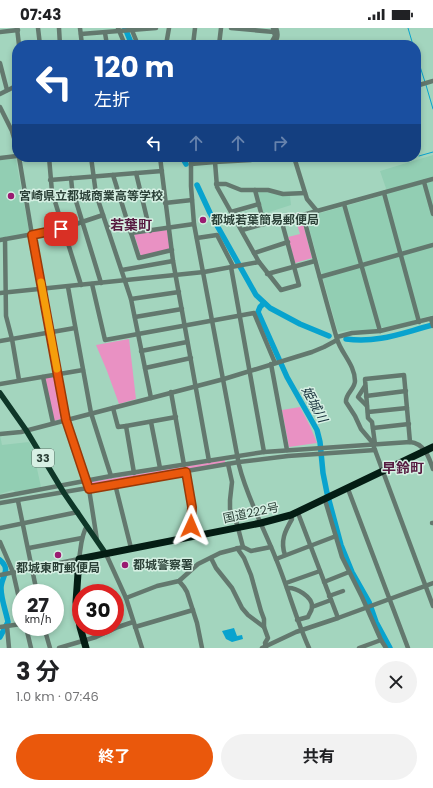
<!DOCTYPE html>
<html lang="ja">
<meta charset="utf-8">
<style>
:root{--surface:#fff;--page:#f2f2f2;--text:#202124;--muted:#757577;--accent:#ea580c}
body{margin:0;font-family:Poppins,"Noto Sans JP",sans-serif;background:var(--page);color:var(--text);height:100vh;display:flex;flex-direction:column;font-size:15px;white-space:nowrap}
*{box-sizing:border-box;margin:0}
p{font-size:13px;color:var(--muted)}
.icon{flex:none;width:22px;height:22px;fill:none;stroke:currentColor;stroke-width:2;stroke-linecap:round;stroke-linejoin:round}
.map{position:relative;height:620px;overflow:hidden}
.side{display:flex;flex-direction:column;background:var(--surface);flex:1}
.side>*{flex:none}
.banner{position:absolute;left:12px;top:12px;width:409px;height:122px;border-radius:16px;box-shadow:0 2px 6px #0003;background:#1a4fa0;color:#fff;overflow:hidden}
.speed{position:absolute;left:12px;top:556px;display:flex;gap:8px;font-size:20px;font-weight:700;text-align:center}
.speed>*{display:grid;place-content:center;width:52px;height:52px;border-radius:50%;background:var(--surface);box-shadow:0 2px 6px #0003;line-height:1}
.speed small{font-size:10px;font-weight:400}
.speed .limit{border:6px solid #d22;background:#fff;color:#111}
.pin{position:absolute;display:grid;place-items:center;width:34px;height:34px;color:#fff;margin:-17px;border-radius:8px;box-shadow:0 2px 6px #0006}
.me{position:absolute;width:44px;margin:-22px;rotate:1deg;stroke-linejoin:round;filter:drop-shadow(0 0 3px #0008)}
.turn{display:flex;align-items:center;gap:14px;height:84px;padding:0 16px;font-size:18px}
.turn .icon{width:52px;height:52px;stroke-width:2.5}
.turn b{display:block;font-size:28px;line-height:34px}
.lanes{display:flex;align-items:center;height:38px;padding:0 16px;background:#0003;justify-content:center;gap:20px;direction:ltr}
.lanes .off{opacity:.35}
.round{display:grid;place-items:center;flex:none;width:42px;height:42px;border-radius:21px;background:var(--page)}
.head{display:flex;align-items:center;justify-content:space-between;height:68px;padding:0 16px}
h1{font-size:24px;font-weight:700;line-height:30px}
.primary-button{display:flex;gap:8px;margin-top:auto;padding:8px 16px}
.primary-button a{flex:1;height:46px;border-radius:24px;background:var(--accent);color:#fff;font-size:16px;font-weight:700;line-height:46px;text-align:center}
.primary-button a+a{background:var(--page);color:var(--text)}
.status{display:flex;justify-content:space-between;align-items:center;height:28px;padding:0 20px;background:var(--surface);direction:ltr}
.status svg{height:11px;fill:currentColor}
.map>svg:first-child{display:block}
.built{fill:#92ceb3}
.green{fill:#e991c3}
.water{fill:#08a3ce}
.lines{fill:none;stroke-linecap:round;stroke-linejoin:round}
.stream{stroke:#08a3ce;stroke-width:1}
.river{stroke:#08a3ce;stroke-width:5.5}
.minor{stroke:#63786e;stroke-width:4.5}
.major{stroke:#0e3728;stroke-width:5.5}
.highway{stroke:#041d14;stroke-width:7}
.route-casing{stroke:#983908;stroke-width:10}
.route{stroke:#ea580c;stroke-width:7}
.slow{stroke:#f59e0b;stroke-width:7}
.poi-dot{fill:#9a1b71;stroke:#d7f0e4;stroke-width:1.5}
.labels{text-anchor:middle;stroke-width:3;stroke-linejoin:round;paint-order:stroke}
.shield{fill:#d7f0e4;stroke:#5f756b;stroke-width:1}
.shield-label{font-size:11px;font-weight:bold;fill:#2b4037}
.poi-label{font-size:12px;font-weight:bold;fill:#2b4037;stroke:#d7f0e4;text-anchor:start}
.street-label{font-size:12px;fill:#2b4037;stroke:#d7f0e4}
.water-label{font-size:13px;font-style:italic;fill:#16303b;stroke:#d7f0e4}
.quarter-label{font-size:14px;font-weight:bold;fill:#571b41;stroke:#d7f0e4}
</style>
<div class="status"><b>07:43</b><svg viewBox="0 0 49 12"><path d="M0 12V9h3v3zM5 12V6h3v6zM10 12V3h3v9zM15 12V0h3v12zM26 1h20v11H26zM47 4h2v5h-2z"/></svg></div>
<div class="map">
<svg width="433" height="620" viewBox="0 0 433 620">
<rect width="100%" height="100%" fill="#a3d5be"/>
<g class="built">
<path d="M433,127V287L384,301L383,299L373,302H350L339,304L337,301L306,189L388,166L380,143Z"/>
<path d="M15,131L16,132L29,203L28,206L0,211V132Z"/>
<path d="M267,163L290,168L291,177L263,186L256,164Z"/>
<path d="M0,407L2,417L29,414L41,433L36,436L41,459L15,464L13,462L0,466Z"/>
</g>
<g class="green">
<path d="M300,184L312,230L295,235L288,209L300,206L294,186Z"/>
<path d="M167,202L170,222L141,228L134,206Z"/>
<path d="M129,311L136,371L119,376L107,343L96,317Z"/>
<path d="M55,348L64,390L54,393L45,350Z"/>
<path d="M300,379L310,398L317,415L289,419L282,382Z"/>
<path d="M225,432V435L91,458L90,454Z"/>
</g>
<path class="water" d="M234,600L237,608L242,607L243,611L232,614L226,611L222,603Z"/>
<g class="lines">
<g class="stream">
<path d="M408,0L413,17"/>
<path d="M416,26L425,54"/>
<path d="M426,57L433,81"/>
<path d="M419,128L433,124"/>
</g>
<g class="river">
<path d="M125,0L132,17"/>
<path d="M182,129L186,136"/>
<path d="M197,157L210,185L256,267L270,280L300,296L329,308"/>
<path d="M264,275L260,279L258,284L287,349L317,402L320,414L323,445L327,465L341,517L352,544L369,574L376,594L390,620"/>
<path d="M346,311C380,315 401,305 433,297"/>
<path d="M0,532C12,542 1,549 1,560C1,571 6,584 8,594L0,609"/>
</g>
<g class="minor">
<path d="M17,0L19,17"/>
<path d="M38,0L40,17"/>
<path d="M59,0L60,17"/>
<path d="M80,0L82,17"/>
<path d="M118,0L125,17"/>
<path d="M131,0L138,17"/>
<path d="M231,0L274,4"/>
<path d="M0,4L18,2"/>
<path d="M105,5L107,17"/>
<path d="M81,6L156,0"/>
<path d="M193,15L221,17"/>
<path d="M166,17L169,0"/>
<path d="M193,17L195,0"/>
<path d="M219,17L221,0"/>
<path d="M270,17L275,8L273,0"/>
<path d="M274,17C277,11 279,7 276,0"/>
<path d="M0,35L7,62"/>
<path d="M416,58L433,53"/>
<path d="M0,66L14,59H17"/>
<path d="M0,79L12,103L17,120"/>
<path d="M19,129L32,207L66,391L89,461L97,512"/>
<path d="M49,129L52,164L81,257"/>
<path d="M91,129L96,166L131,271L151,370"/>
<path d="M160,129L173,233L209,433"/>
<path d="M191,129V158L194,196L239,437C247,470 264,500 276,531C288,560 296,591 309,620"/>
<path d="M294,129L307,171L317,183L433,151"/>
<path d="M0,130L17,128"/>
<path d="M215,134L251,132"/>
<path d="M191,136L215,134L217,159L259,234L281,262L299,257L281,191L242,202"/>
<path d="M136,145L150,203"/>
<path d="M113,147L131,205L194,196"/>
<path d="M71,150L72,160L101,255"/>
<path d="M50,152L162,143"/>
<path d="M424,154L433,186"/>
<path d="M216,156H226L241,162H268L283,166L305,165"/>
<path d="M255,162L264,196"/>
<path d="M384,165L419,294"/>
<path d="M165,175L192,172"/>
<path d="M344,176L380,303"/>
<path d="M317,183L303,187C314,228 325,270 337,311C341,325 355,337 355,353C355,361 345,366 346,374L355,388L361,401L372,414L433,578"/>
<path d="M231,184L259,176"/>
<path d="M108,200L128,195"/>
<path d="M131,205L139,230L172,222"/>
<path d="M197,210L217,207L233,238"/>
<path d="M5,211L6,288L12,311L19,352"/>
<path d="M0,212L61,201L103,187"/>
<path d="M254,225L288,214"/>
<path d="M231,239L264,424"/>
<path d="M122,242L173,233"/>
<path d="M267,246L315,233"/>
<path d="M320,249L433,217"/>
<path d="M92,256L105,312L254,285L275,335"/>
<path d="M68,259L91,385L111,448"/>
<path d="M0,265L204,244L259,234"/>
<path d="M131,271L179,264"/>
<path d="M135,289L182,281"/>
<path d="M431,291L433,298"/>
<path d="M337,309L352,305L380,303L433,290"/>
<path d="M0,313L75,300"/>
<path d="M141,323L187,314"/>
<path d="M271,336L287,422"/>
<path d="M145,340L191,330"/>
<path d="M43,349L53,395"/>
<path d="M0,356L83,342"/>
<path d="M365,358L358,369L367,378"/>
<path d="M171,364L184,437"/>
<path d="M366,368L406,363"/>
<path d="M113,380L118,399L126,398L134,445"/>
<path d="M368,384L407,380"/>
<path d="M151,394L160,440"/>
<path d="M126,398L176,389"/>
<path d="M373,400L409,396"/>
<path d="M0,406L21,404L224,351L312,324L324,319L337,312"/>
<path d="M375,416L372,394L368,390L365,351L404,347L410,414"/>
<path d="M186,444L192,479L190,509"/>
<path d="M115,456L131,520"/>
<path d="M348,461L408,620"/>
<path d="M0,469L111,448L264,424L410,414C424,415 429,429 433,441"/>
<path d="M325,472L342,529L362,569L381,612L386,620"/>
<path d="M18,473L37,565"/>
<path d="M0,475L239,434L288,428L375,422"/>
<path d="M298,485L338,590"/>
<path d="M432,495H433"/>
<path d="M0,500L78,484"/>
<path d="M0,514L13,544L21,579"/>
<path d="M243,519L251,523L271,519"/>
<path d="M29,520L82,510"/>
<path d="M237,520L244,530L251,547L261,583L264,591V599L268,610L265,615L266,620"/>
<path d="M106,526L126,570L142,620"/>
<path d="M285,527C280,513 285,503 292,491L291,487"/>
<path d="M211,530L216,540L232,560L242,580L248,587L264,599"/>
<path d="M276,531L336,508"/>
<path d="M0,547L79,531C81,520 81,507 87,498"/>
<path d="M179,553L184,559L187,564L197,595L202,620"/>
<path d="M324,554L349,544"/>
<path d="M286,555L320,543"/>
<path d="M287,560C296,559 313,569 312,579C312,583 309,586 308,589L297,592"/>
<path d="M329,568L343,563"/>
<path d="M126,570L157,558L179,553L198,536L220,525L243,519L237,496L230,481V472L232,454L228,436"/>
<path d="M312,579L331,572"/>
<path d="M7,598L9,620"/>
<path d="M0,599L21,596"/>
<path d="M26,599L31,620"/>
<path d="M44,599L50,620"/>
<path d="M135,599L193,582"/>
<path d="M59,620L96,609L118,599L133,594"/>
<path d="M262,620L296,604L338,590L433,555"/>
<path d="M359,620L381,612"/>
</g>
<path class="major" d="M0,365L26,402L64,465L106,526"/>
<path class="highway" d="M86,620L80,599L76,574L79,531L261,495L291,487L433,419"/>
</g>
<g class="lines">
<g class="route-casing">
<path id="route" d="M61,201L32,207L66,392L89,461L186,444L192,479L191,498"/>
</g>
<use href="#route" class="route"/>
<path class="slow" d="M41,254L57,341"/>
</g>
<g class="poi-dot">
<circle cx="11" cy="168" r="4"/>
<circle cx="203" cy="192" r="4"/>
<circle cx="58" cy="527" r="4"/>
<circle cx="125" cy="537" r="4"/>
</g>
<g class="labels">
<rect class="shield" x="32" y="421" width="22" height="18" rx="3"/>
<g class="shield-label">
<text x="43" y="434">33</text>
</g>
<g class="poi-label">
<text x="19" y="172">宮崎県立都城商業高等学校</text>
<text x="211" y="196">都城若葉簡易郵便局</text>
<text x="133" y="541">都城警察署</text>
<text x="58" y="544" text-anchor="middle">都城東町郵便局</text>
</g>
<g class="street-label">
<text transform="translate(251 485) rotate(-12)" y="4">国道222号</text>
</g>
<g class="water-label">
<text transform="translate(315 376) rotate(62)" y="5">姫城川</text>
</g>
<g class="quarter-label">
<text x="131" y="202">若葉町</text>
<text x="403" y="445">早鈴町</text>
</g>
</g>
</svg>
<div class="speed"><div>27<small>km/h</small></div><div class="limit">30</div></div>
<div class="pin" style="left:61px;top:201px;background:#d93025"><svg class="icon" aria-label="arrive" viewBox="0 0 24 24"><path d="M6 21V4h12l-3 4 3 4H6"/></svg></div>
<svg class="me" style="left:191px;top:498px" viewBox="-20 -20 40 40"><path d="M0-17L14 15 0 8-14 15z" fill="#ea580c" stroke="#fff" stroke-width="4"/></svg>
<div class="banner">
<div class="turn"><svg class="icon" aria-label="left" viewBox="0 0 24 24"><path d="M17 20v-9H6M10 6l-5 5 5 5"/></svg><div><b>120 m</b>左折</div></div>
<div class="lanes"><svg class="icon" aria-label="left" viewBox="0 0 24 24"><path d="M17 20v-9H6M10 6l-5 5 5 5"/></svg><svg class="icon off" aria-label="ahead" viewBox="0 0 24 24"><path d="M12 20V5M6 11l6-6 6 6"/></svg><svg class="icon off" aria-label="ahead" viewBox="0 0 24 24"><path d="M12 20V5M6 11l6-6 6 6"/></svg><svg class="icon off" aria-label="right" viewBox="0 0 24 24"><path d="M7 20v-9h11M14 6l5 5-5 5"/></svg></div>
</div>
</div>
<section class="side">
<div class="head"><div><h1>3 分</h1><p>1.0 km · 07:46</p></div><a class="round"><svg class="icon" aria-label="close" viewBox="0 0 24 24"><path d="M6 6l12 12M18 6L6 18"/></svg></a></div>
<div class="primary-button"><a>終了</a><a>共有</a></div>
</section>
